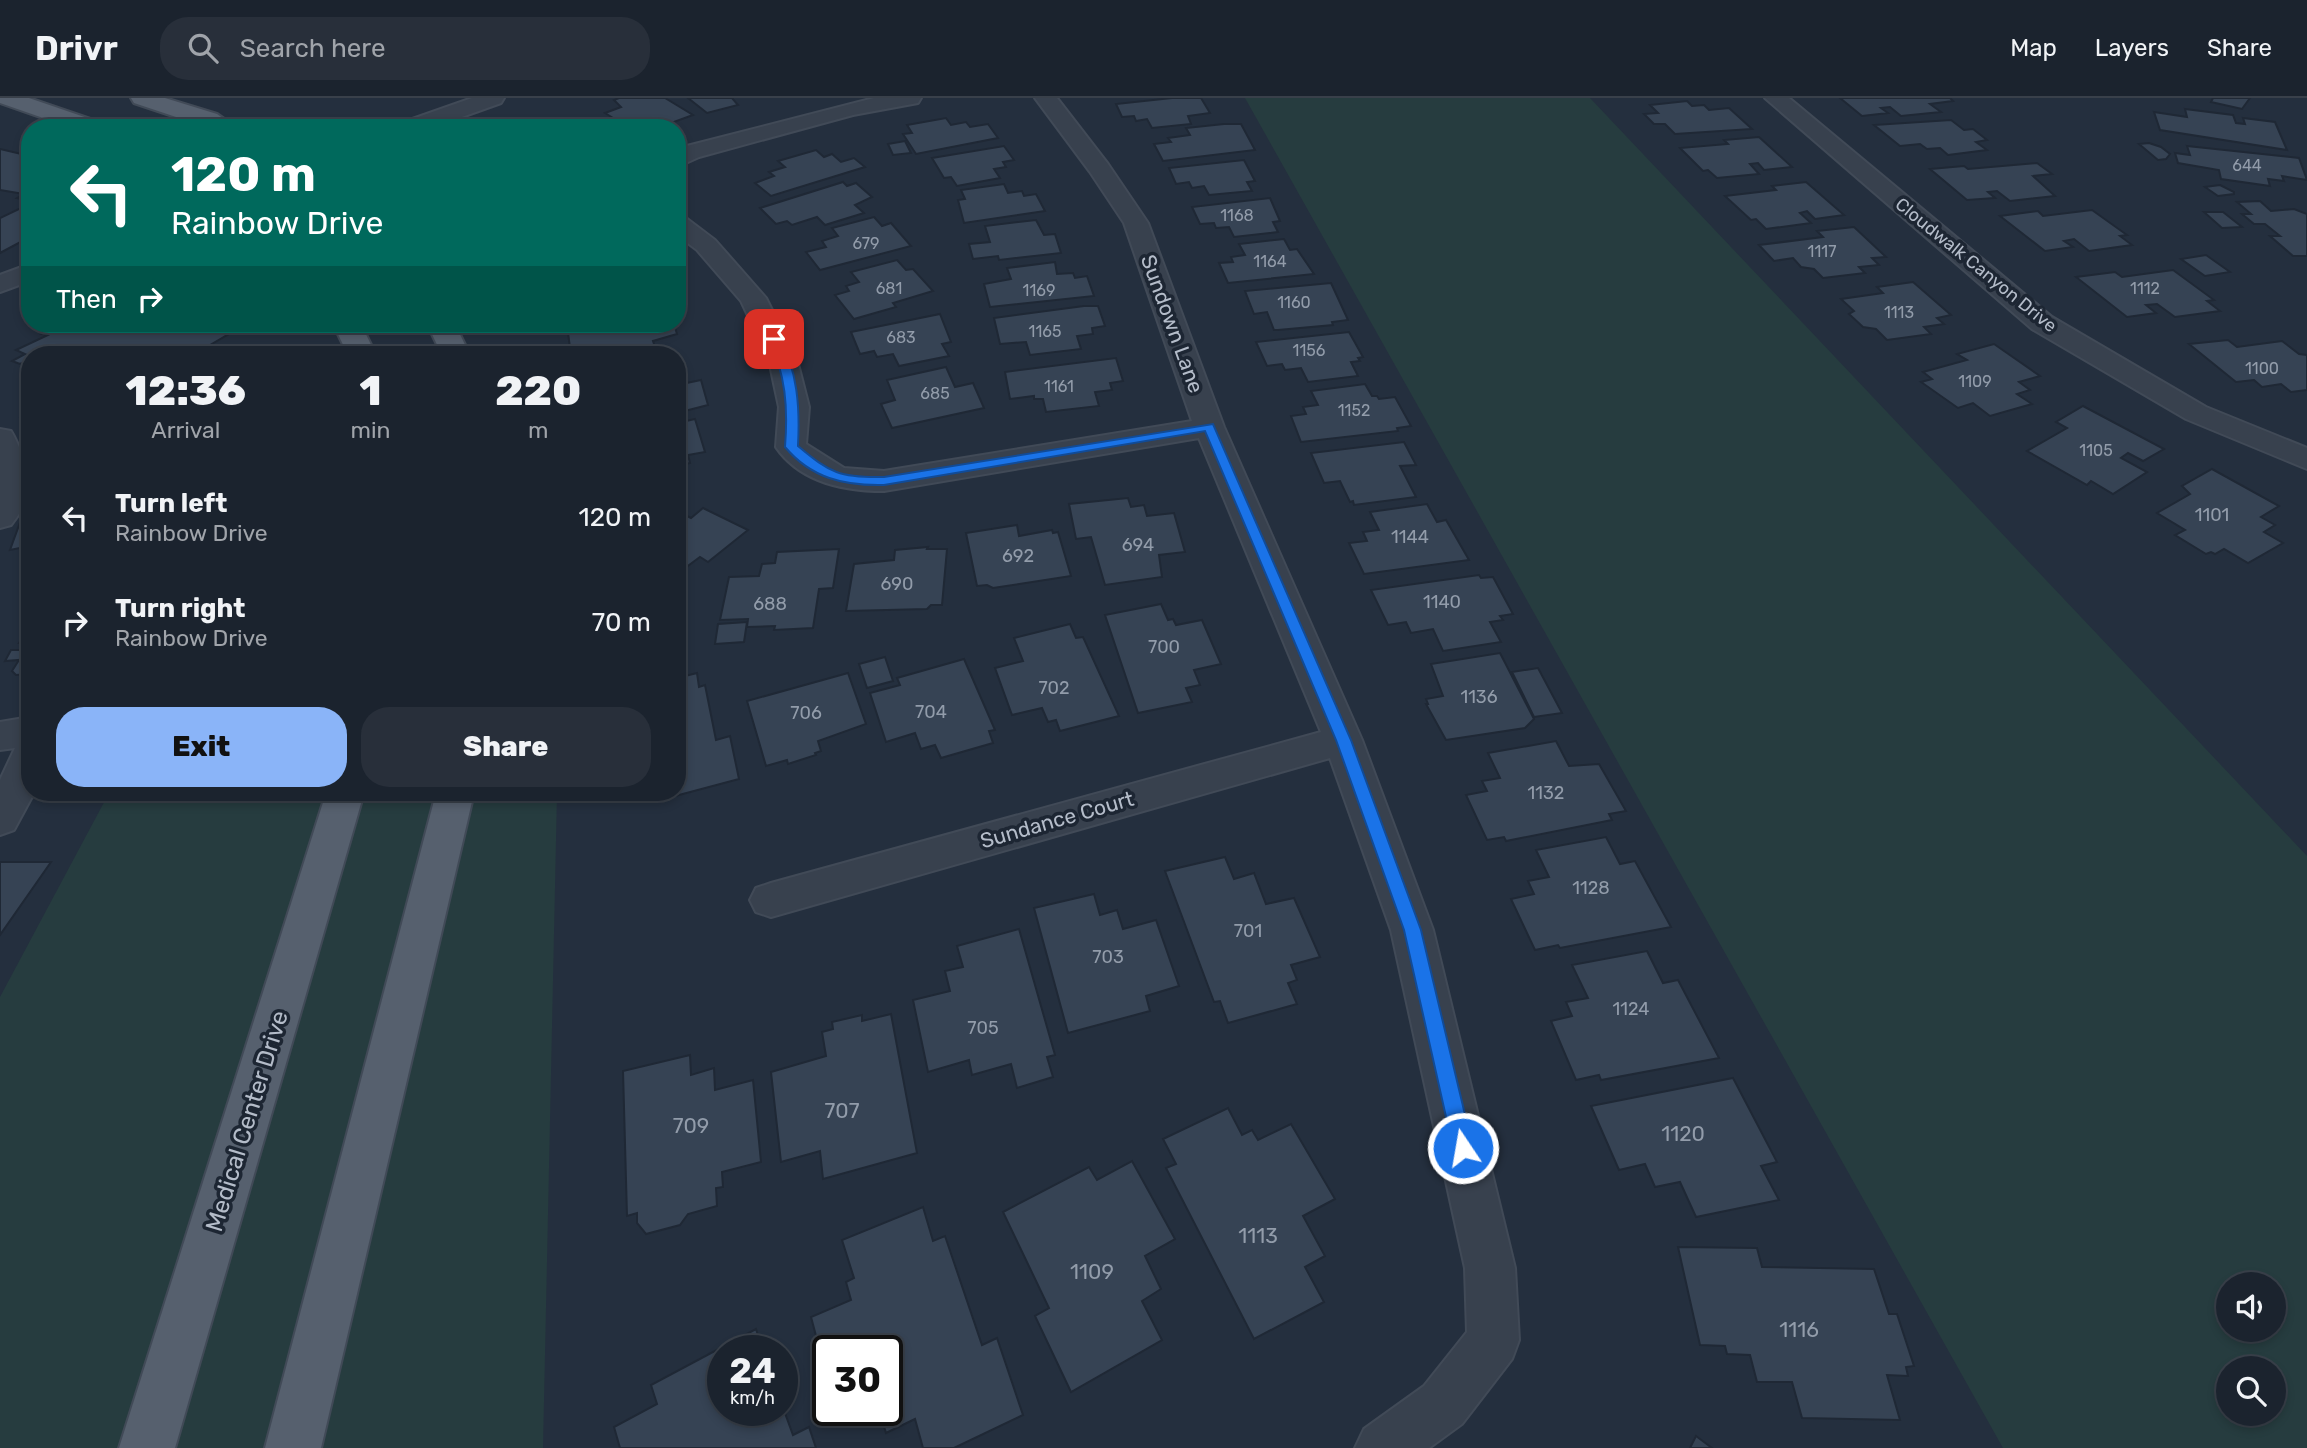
<!DOCTYPE html>
<style>
:root{--surface:#1b232e;--page:#282f3a;--text:#f1f3f6;--muted:#a0a4aa;--line:#39404a;--accent:#8ab4f8}
body{margin:0;font-family:Rubik,sans-serif;background:var(--page);color:var(--text);height:100vh;display:flex;flex-direction:column;font-size:26px;white-space:nowrap}
*{box-sizing:border-box;margin:0}
p{font-size:23px;color:var(--muted)}
.icon{flex:none;width:38px;height:38px;fill:none;stroke:currentColor;stroke-width:2;stroke-linecap:round;stroke-linejoin:round}
.map{position:relative;flex:1;overflow:hidden}
.drawer{position:absolute;left:21px;top:248px;width:665px;height:455px;display:flex;flex-direction:column;background:var(--surface);border-radius:28px;box-shadow:0 4px 10px #0003,0 0 0 2px var(--line)}
.drawer>*{flex:none}
.banner{position:absolute;left:21px;top:21px;width:665px;height:214px;border-radius:28px;box-shadow:0 4px 10px #0003,0 0 0 2px var(--line);background:#00695c;color:#fff;overflow:hidden}
.controls{position:absolute;left:2216px;top:1174px;display:grid;gap:14px}
.controls a{display:grid;place-items:center;width:70px;height:70px;border-radius:50%;background:var(--surface);box-shadow:0 4px 10px #0003,0 0 0 2px var(--line);font-size:35px}
.speed{position:absolute;left:707px;top:1237px;display:flex;gap:14px;font-size:35px;font-weight:700;text-align:center}
.speed>*{display:grid;place-content:center;width:91px;height:91px;border-radius:50%;background:var(--surface);box-shadow:0 4px 10px #0003,0 0 0 2px var(--line);line-height:1}
.speed small{font-size:18px;font-weight:400}
.speed .limit{border:4px solid #111;border-radius:10px;background:#fff;color:#111}
.pin{position:absolute;display:grid;place-items:center;width:60px;height:60px;color:#fff;margin:-30px;border-radius:14px;box-shadow:0 4px 10px #0006}
.me{position:absolute;width:77px;margin:-38px;rotate:348deg;stroke-linejoin:round;filter:drop-shadow(0 0 5px #0008)}
.turn{display:flex;align-items:center;gap:24px;height:147px;padding:0 35px;font-size:32px}
.turn .icon{width:91px;height:91px;stroke-width:2.5}
.turn b{display:block;font-size:49px;line-height:60px}
.then{display:flex;align-items:center;height:66px;padding:0 35px;background:#0003;gap:14px;font-size:26px}
.eta{display:flex;justify-content:space-evenly;align-items:center;height:119px;text-align:center}
.eta b{font-size:42px;font-weight:800;line-height:49px}
.cta{display:flex;gap:14px;margin-top:auto;padding:14px 35px}
.cta a{flex:1;height:80px;border-radius:28px;background:var(--accent);color:#111;font-size:28px;font-weight:800;line-height:80px;text-align:center}
.cta a+a{background:var(--page);color:var(--text)}
ul{padding:0;list-style:none}
li{display:flex;align-items:center;gap:21px;height:105px;padding:0 35px}
li div{flex:1}
li b{display:block;font-size:26px}
li em{font-style:normal}
header{display:flex;align-items:center;gap:42px;box-sizing:border-box;height:98px;padding:0 35px;background:var(--surface);border-bottom:2px solid var(--line)}
header strong{font-size:33px}
nav{display:flex;gap:38px;margin-inline-start:auto;font-size:24px}
.search{width:490px;height:63px;background:var(--page);display:flex;align-items:center;gap:18px;box-sizing:border-box;padding:0 24px;border-radius:28px;color:var(--muted);font-size:26px}
.map>svg:first-child{display:block}
.green{fill:#263c3f;fill-rule:evenodd}
.building{fill:#364354;stroke:#1f2835;stroke-width:2}
.lines{fill:none;stroke-linecap:round;stroke-linejoin:round}
.minor-casing{stroke:#414a57;stroke-width:4}
.major-casing{stroke:#414a57;stroke-width:4}
.minor{fill:#38414e;fill-rule:evenodd}
.major{fill:#56606e;fill-rule:evenodd}
.route{fill:#1a73e8;stroke:#114b97;stroke-width:2}
.labels{text-anchor:middle;stroke-width:7;stroke-linejoin:round;paint-order:stroke}
.far-number-label{font-size:16px;fill:#929caa}
.far-street-label{font-size:18px;fill:#b4bcc9;stroke:#1d2633}
.number-label{font-size:18px;fill:#929caa}
.street-label{font-size:21px;fill:#b4bcc9;stroke:#1d2633}
.near-number-label{font-size:21px;fill:#929caa}
.near-street-label{font-size:24px;fill:#b4bcc9;stroke:#1d2633}
</style>
<header>
<strong>Drivr</strong>
<div class="search"><svg class="icon" aria-label="search" viewBox="0 0 24 24"><circle cx="10" cy="10" r="6"/><path d="M15 15l6 6"/></svg>Search here</div>
<nav><a>Map</a><a>Layers</a><a>Share</a></nav>
</header>
<div class="map">
<svg width="2307" height="1350" viewBox="0 0 2307 1350">
<rect width="100%" height="100%" fill="#242f3e"/>
<g class="green">
<path d="M1245,0H1590L2307,758V1350H2003ZM2228,1186H2273V1232H2228ZM2228,1270H2273V1316H2228Z"/>
<path d="M109,695H557L543,1350H0V899Z"/>
</g>
<g class="building">
<path d="M619,0H665L693,17L663,28L657,24L649,27L643,22L626,28L605,15L621,9L614,2Z"/>
<path d="M688,0H732L738,7L707,15Z"/>
<path d="M1172,0H1201L1210,15L1188,18L1191,26L1152,30L1147,21L1136,23L1134,18L1122,19L1116,6Z"/>
<path d="M1840,0H1950L1953,3L1930,6L1941,14L1901,18L1890,9L1881,10L1888,15L1862,18Z"/>
<path d="M2213,0H2250L2242,11L2211,4Z"/>
<path d="M1687,3L1692,8L1704,7L1709,12L1729,10L1752,31L1675,36L1665,26H1654L1644,16L1658,15L1650,7Z"/>
<path d="M2185,11L2233,17L2236,25L2245,26L2243,20L2275,24L2287,52L2160,32L2154,14L2187,19Z"/>
<path d="M946,20L951,27L966,24L970,29L988,26L998,40L916,56L903,36L912,35L907,27Z"/>
<path d="M1951,22L1964,32L1973,31L1987,42L1976,44L1987,52L1948,57L1940,50L1927,51L1920,46L1900,48L1874,27Z"/>
<path d="M546,26L578,29L583,26L617,30H526L529,27L543,28Z"/>
<path d="M1224,26H1241L1255,52L1163,63L1154,46L1171,44L1168,40L1190,37L1186,30Z"/>
<path d="M1759,39L1792,69L1764,72L1758,65L1750,66L1759,76L1717,80L1708,72L1703,73L1680,50L1728,46L1724,42Z"/>
<path d="M905,43L911,55L893,57L888,46Z"/>
<path d="M2149,45L2161,49L2170,56L2166,61L2158,62L2139,46Z"/>
<path d="M1004,48L1014,62L1003,64L1006,69L994,71L1000,80L957,88L951,79L944,80L932,60Z"/>
<path d="M2187,48L2299,60L2307,82L2282,78L2284,83L2268,81L2270,88L2221,81L2219,72L2178,65L2175,55L2190,57Z"/>
<path d="M0,51L30,58V103L17,100L24,96L0,92Z"/>
<path d="M816,52L824,59L832,56L841,64L854,60L865,69L771,98L755,85L774,78L769,74L785,69L778,63Z"/>
<path d="M1244,62L1255,83L1247,84L1252,93L1209,97L1204,88L1192,90L1189,84L1176,86L1169,70Z"/>
<path d="M2037,65L2052,76L2033,78L2055,98L2010,103L1997,93L1988,94L1995,100L1967,102L1930,71L1964,68L1968,71Z"/>
<path d="M843,84L847,88L856,85L872,99L855,107L864,115L825,127L817,119L792,127L787,123L776,126L760,110Z"/>
<path d="M1806,84L1844,117L1815,121L1807,113L1800,115L1811,125L1766,131L1756,121L1751,122L1725,98L1776,92L1772,88Z"/>
<path d="M1004,86L1008,95L1022,93L1024,98L1036,96L1045,113L964,125L958,102L965,101L961,92Z"/>
<path d="M2220,87L2234,94V96L2218,98L2205,89Z"/>
<path d="M1270,100L1280,123L1273,124L1278,134L1234,139L1229,129L1216,130L1214,125L1200,126L1192,109Z"/>
<path d="M2260,103L2271,113L2294,111L2307,116V158H2293L2270,138H2280L2265,126H2254L2242,116H2251L2237,104Z"/>
<path d="M23,109L30,110V139L0,155V120Z"/>
<path d="M2092,112L2127,137L2120,138L2132,147L2089,153L2074,141L2064,143L2073,149L2045,153L2000,118L2038,113L2043,118Z"/>
<path d="M2204,114H2223L2242,129L2222,130Z"/>
<path d="M874,119L882,128L891,125L911,148L820,172L806,154L826,149L822,143L838,138L832,130Z"/>
<path d="M1036,122L1044,137L1055,136L1061,155L999,162L998,158L973,161L969,146L990,144L985,128Z"/>
<path d="M1854,129L1886,159L1872,160L1879,167L1859,169L1865,175L1823,180L1814,171L1801,169L1793,160L1774,163L1759,147L1823,139L1817,133Z"/>
<path d="M1284,141L1290,152L1297,151L1314,176L1228,185L1219,165L1233,164L1231,159L1245,157L1239,146Z"/>
<path d="M2206,157L2230,174L2205,178L2181,161Z"/>
<path d="M897,162L906,172L913,171L933,193L893,205L896,209L854,221L835,197L849,193L846,188L859,184L851,174Z"/>
<path d="M1055,164L1057,176L1073,175L1075,180L1087,178L1094,198L990,209L984,186L1011,181L1007,170Z"/>
<path d="M2173,172L2214,202L2207,203L2220,213L2175,219L2157,206L2146,207L2156,215L2127,219L2076,179L2115,174L2122,179Z"/>
<path d="M1913,184L1951,217L1937,220L1944,226L1924,229L1931,236L1887,242L1876,231L1863,229L1849,216L1854,213L1841,201L1883,195L1877,189Z"/>
<path d="M1331,185L1348,222L1332,224L1333,227L1278,232H1274L1267,214L1254,216L1245,193Z"/>
<path d="M1084,208H1098L1105,228L1092,230L1093,236L1077,238L1081,251L1030,257L1026,244L1000,246L994,220Z"/>
<path d="M940,216L951,244L942,246L949,258L899,268L893,256L877,259L874,253L860,256L851,234Z"/>
<path d="M60,226H188L202,231L208,228L227,237L193,257H30V265L26,263L20,266L12,263L25,256L16,252L48,237L42,236Z"/>
<path d="M614,226H674L677,236L653,243L655,249L635,253L636,257H571L568,235Z"/>
<path d="M1349,234L1363,259L1358,260L1360,263L1351,264L1358,278L1308,284L1301,270L1285,272L1282,266L1267,268L1256,244Z"/>
<path d="M2228,242L2237,249L2282,243L2299,256L2307,257V292L2291,294L2281,286L2262,289L2254,282L2236,284L2189,246Z"/>
<path d="M1994,246L2040,278L2019,284L2030,292L2017,296L2032,306L1990,318L1973,305L1958,310L1921,284L1932,281L1923,274L1967,262L1957,256Z"/>
<path d="M1116,260L1123,283L1110,285L1112,292L1095,294L1099,308L1046,314L1043,301H1034V298L1010,301L1005,274Z"/>
<path d="M946,269L955,289L973,285L984,310L892,330L881,306L895,302L887,282Z"/>
<path d="M701,282L708,307L677,315V287Z"/>
<path d="M1365,286L1372,298H1377L1379,301L1395,299L1411,328L1397,330L1398,333L1301,344L1291,318L1306,316L1303,309L1318,307L1311,293Z"/>
<path d="M2083,308L2164,351L2143,363L2128,355L2121,360L2147,374L2113,396L2091,383L2087,387L2027,353L2067,330L2056,324Z"/>
<path d="M30,317V347L20,320Z"/>
<path d="M695,321L705,354L688,357L690,365L677,368V325Z"/>
<path d="M1404,344L1416,367L1400,368L1416,399L1354,407L1353,403L1350,404L1340,383L1324,385L1311,355Z"/>
<path d="M2212,371L2279,408L2261,419L2275,427L2264,434L2283,445L2248,465L2224,451L2215,456L2211,454L2206,456L2175,437L2185,432L2157,415L2190,396L2182,388Z"/>
<path d="M30,397V448L10,452Z"/>
<path d="M1128,400L1131,409L1144,407L1147,418L1174,415L1185,454L1159,457L1162,479L1105,487L1091,439L1076,441L1069,406Z"/>
<path d="M1427,406L1437,424L1446,422L1469,462L1364,476L1349,445L1367,443L1363,434L1379,432L1370,414Z"/>
<path d="M703,410L748,432L708,464L700,459L677,476V420L683,416L691,420Z"/>
<path d="M1017,427L1019,438L1052,432L1053,435L1058,434L1071,478L993,490L987,487L977,488L966,435Z"/>
<path d="M928,449L927,451H947L942,507H931L927,511L846,513L854,466L894,462L895,452Z"/>
<path d="M839,451L833,490L819,491L813,530L774,532L775,528L747,529L748,521L720,522L729,479L759,478L762,466L775,465L777,454Z"/>
<path d="M1479,477L1481,480L1493,479L1513,516L1500,518L1503,522L1490,524L1501,544L1443,553L1433,531L1411,535L1406,524L1388,527L1371,492Z"/>
<path d="M1161,506L1168,522L1173,521L1176,527L1202,522L1221,566L1194,572L1200,587L1186,590L1192,604L1138,615L1105,517Z"/>
<path d="M747,524L744,544L715,546L718,526Z"/>
<path d="M1070,526L1076,540L1083,539L1119,618L1060,633L1056,622L1048,624L1042,610L1012,617L995,570L1023,563L1014,540Z"/>
<path d="M26,533H30V576L16,577L12,573L19,562L5,563L11,552H21L25,545H19Z"/>
<path d="M1500,555L1534,621L1525,630L1446,642L1426,606H1428L1426,601L1443,598L1431,566Z"/>
<path d="M885,559L893,583L867,590L859,566Z"/>
<path d="M964,561L995,632L989,633L993,645L941,660L935,647L921,651L915,635L886,644L870,595L900,587L897,580Z"/>
<path d="M1538,570L1562,615L1534,619L1512,574Z"/>
<path d="M697,575L699,589L705,587L716,642L730,638L739,681L664,701L663,695H677V580Z"/>
<path d="M848,575L866,626L818,643L821,653L815,655L816,657L788,666L787,662L766,668L747,603Z"/>
<path d="M1556,643L1569,668L1599,666L1626,713L1609,716L1612,722L1506,743L1504,739L1487,742L1466,697L1487,693L1482,683L1500,680L1488,655Z"/>
<path d="M1606,739L1620,766L1635,763L1671,829L1560,850L1558,847L1535,852L1511,801L1534,796L1528,783L1549,779L1536,752Z"/>
<path d="M1225,759L1234,781L1254,775L1266,806L1294,800L1320,859L1291,867L1297,882L1288,885L1297,906L1228,925L1220,903L1214,904L1165,773Z"/>
<path d="M0,764H51L0,837Z"/>
<path d="M1094,796L1100,817L1117,812L1123,831L1156,822L1179,888L1146,898L1150,913L1068,935L1034,810Z"/>
<path d="M1019,831L1055,957L1047,959L1053,979L1017,990L1011,966L972,977L969,962L928,974L913,902L950,893L945,873L963,869L957,848Z"/>
<path d="M1647,853L1663,885L1678,882L1719,960L1601,982L1599,977L1576,982L1551,923L1572,918L1566,904L1588,900L1572,867Z"/>
<path d="M891,916L917,1055L823,1081L820,1053L781,1064L771,974L826,958L822,934L833,931L832,924L862,917V923Z"/>
<path d="M690,957L691,977L714,970L715,992L753,982L761,1064L722,1074L723,1089L716,1090L717,1108L688,1116L680,1127L646,1136L637,1125V1115L627,1118L623,973Z"/>
<path d="M1733,980L1777,1064L1761,1068L1779,1102L1696,1119L1680,1084L1655,1089L1645,1066L1619,1072L1591,1008Z"/>
<path d="M1228,1010L1242,1037L1252,1032L1258,1042L1291,1026L1335,1101L1303,1118L1325,1158L1305,1169L1324,1204L1254,1241L1166,1070L1176,1066L1163,1041Z"/>
<path d="M1132,1063L1175,1141L1145,1158L1161,1191L1142,1203L1162,1242L1071,1294L1035,1218L1049,1210L1003,1114L1089,1069L1097,1082Z"/>
<path d="M923,1109L933,1143L945,1138L982,1247L997,1240L1023,1317L954,1350H923L915,1321L886,1335L879,1312H887V1253H828V1283L811,1219L851,1202L846,1184L854,1180L842,1142Z"/>
<path d="M1678,1149L1757,1150L1762,1169L1874,1171L1889,1216H1897L1914,1268L1906,1269L1908,1278L1887,1277L1900,1322L1802,1320L1792,1284H1757L1750,1257L1727,1256L1725,1248L1700,1247Z"/>
<path d="M756,1231L763,1253H723V1312H782V1307L793,1337L809,1329L816,1350H620L614,1329L657,1306L651,1287Z"/>
<path d="M1696,1338L1712,1350H1690Z"/>
</g>
<g class="lines">
<g class="minor-casing">
<g id="minor">
<path d="M472,0H504L501,5L431,30H398L401,25Z"/>
<path d="M874,0H921L918,5L853,17L699,59L677,69V52L683,49Z"/>
<path d="M1035,0H1057L1108,66L1148,125L1224,329L1362,642L1433,832L1515,1170L1519,1242L1512,1261L1462,1326L1429,1350H1355L1364,1331L1424,1288L1467,1234L1465,1170L1391,832L1330,660L771,819L756,814L750,802L756,790L771,785L1321,634L1199,340L884,393C844,393 800,384 776,349L779,309L769,262L741,203L697,152L677,137V118L686,120L715,142L766,200L797,262L809,309L806,346L844,370L884,373L1192,323L1124,125L1090,74Z"/>
<path d="M1765,0H1789L2052,219L2206,309L2307,350V371L2186,321L2032,231Z"/>
<path d="M30,166V183L0,194V177Z"/>
<path d="M0,331L11,333C18,344 32,380 30,392C27,404 18,418 11,427L0,430Z"/>
<path d="M30,619V695H34L14,732L0,737V682L15,650L0,652V624Z"/>
</g>
</g>
<g class="major-casing">
<g id="major">
<path d="M0,0H29L102,25L105,30H72L0,5Z"/>
<path d="M131,0H165L217,16L237,30H209L134,5Z"/>
<path d="M333,226H361L376,257H348Z"/>
<path d="M427,226H455L470,257H442Z"/>
<path d="M326,695H364L175,1350H119Z"/>
<path d="M436,695H474L321,1350H265Z"/>
</g>
</g>
<use href="#minor" class="minor"/>
<use href="#major" class="major"/>
</g>
<path class="route" d="M774,237L778,238C798,271 800,311 798,348C830,375 840,380 884,379L1213,326L1351,642L1421,832L1473,1050L1470,1057L1463,1060L1456,1057L1453,1050L1404,832L1336,642L1205,333L884,387C844,388 811,380 785,349C788,311 786,275 768,241Z"/>
<g class="labels">
<g class="far-number-label">
<text x="2247" y="73">644</text>
<text x="1237" y="123">1168</text>
<text x="866" y="151">679</text>
<text x="1822" y="159">1117</text>
<text x="1270" y="169">1164</text>
<text x="889" y="196">681</text>
<text x="2145" y="196">1112</text>
<text x="1039" y="198">1169</text>
<text x="1294" y="210">1160</text>
<text x="1899" y="220">1113</text>
<text x="1045" y="239">1165</text>
<text x="901" y="245">683</text>
<text x="1309" y="258">1156</text>
<text x="2262" y="276">1100</text>
<text x="1975" y="289">1109</text>
<text x="1059" y="294">1161</text>
<text x="935" y="301">685</text>
<text x="1354" y="318">1152</text>
<text x="2096" y="358">1105</text>
</g>
<g class="far-street-label">
<text transform="translate(1976 167) rotate(39)" y="6">Cloudwalk Canyon Drive</text>
</g>
<g class="number-label">
<text x="2212" y="423">1101</text>
<text x="1410" y="445">1144</text>
<text x="1138" y="453">694</text>
<text x="1018" y="464">692</text>
<text x="897" y="492">690</text>
<text x="1442" y="510">1140</text>
<text x="770" y="512">688</text>
<text x="1164" y="555">700</text>
<text x="1054" y="596">702</text>
<text x="1479" y="605">1136</text>
<text x="931" y="620">704</text>
<text x="806" y="621">706</text>
<text x="1546" y="701">1132</text>
<text x="1591" y="796">1128</text>
<text x="1248" y="839">701</text>
<text x="1108" y="865">703</text>
<text x="1631" y="917">1124</text>
<text x="983" y="936">705</text>
</g>
<g class="street-label">
<text transform="translate(1172 226) rotate(70)" y="7">Sundown Lane</text>
<text transform="translate(1057 722) rotate(-16)" y="7">Sundance Court</text>
</g>
<g class="near-number-label">
<text x="842" y="1020">707</text>
<text x="691" y="1035">709</text>
<text x="1683" y="1043">1120</text>
<text x="1258" y="1145">1113</text>
<text x="1092" y="1181">1109</text>
<text x="1799" y="1239">1116</text>
</g>
<g class="near-street-label">
<text transform="translate(247 1023) rotate(-73)" y="8">Medical Center Drive</text>
</g>
</g>
</svg>
<div class="controls">
<a><svg class="icon" aria-label="sound" viewBox="0 0 24 24"><path d="M4 9h4l5-4v14l-5-4H4zM17 9q2 3 0 6"/></svg></a>
<a><svg class="icon" aria-label="search" viewBox="0 0 24 24"><circle cx="10" cy="10" r="6"/><path d="M15 15l6 6"/></svg></a>
</div>
<div class="speed"><div>24<small>km/h</small></div><div class="limit">30</div></div>
<div class="pin" style="left:774px;top:241px;background:#d93025"><svg class="icon" aria-label="arrive" viewBox="0 0 24 24"><path d="M6 21V4h12l-3 4 3 4H6"/></svg></div>
<svg class="me" style="left:1463px;top:1050px" viewBox="-20 -20 40 40"><circle r="17" fill="#1a73e8" stroke="#fff" stroke-width="3"/><path d="M0-11L8 9 0 5-8 9z" fill="#fff"/></svg>
<div class="banner">
<div class="turn"><svg class="icon" aria-label="left" viewBox="0 0 24 24"><path d="M17 20v-9H6M10 6l-5 5 5 5"/></svg><div><b>120 m</b>Rainbow Drive</div></div>
<div class="then">Then<svg class="icon" aria-label="right" viewBox="0 0 24 24"><path d="M7 20v-9h11M14 6l5 5-5 5"/></svg></div>
</div>
<section class="drawer">
<div class="eta">
<div><b>12:36</b><p>Arrival</p></div>
<div><b>1</b><p>min</p></div>
<div><b>220</b><p>m</p></div>
</div>
<ul>
<li><svg class="icon" aria-label="left" viewBox="0 0 24 24"><path d="M17 20v-9H6M10 6l-5 5 5 5"/></svg><div><b>Turn left</b><p>Rainbow Drive</p></div><em>120 m</em></li>
<li><svg class="icon" aria-label="right" viewBox="0 0 24 24"><path d="M7 20v-9h11M14 6l5 5-5 5"/></svg><div><b>Turn right</b><p>Rainbow Drive</p></div><em>70 m</em></li>
</ul>
<div class="cta"><a>Exit</a><a>Share</a></div>
</section>
</div>
